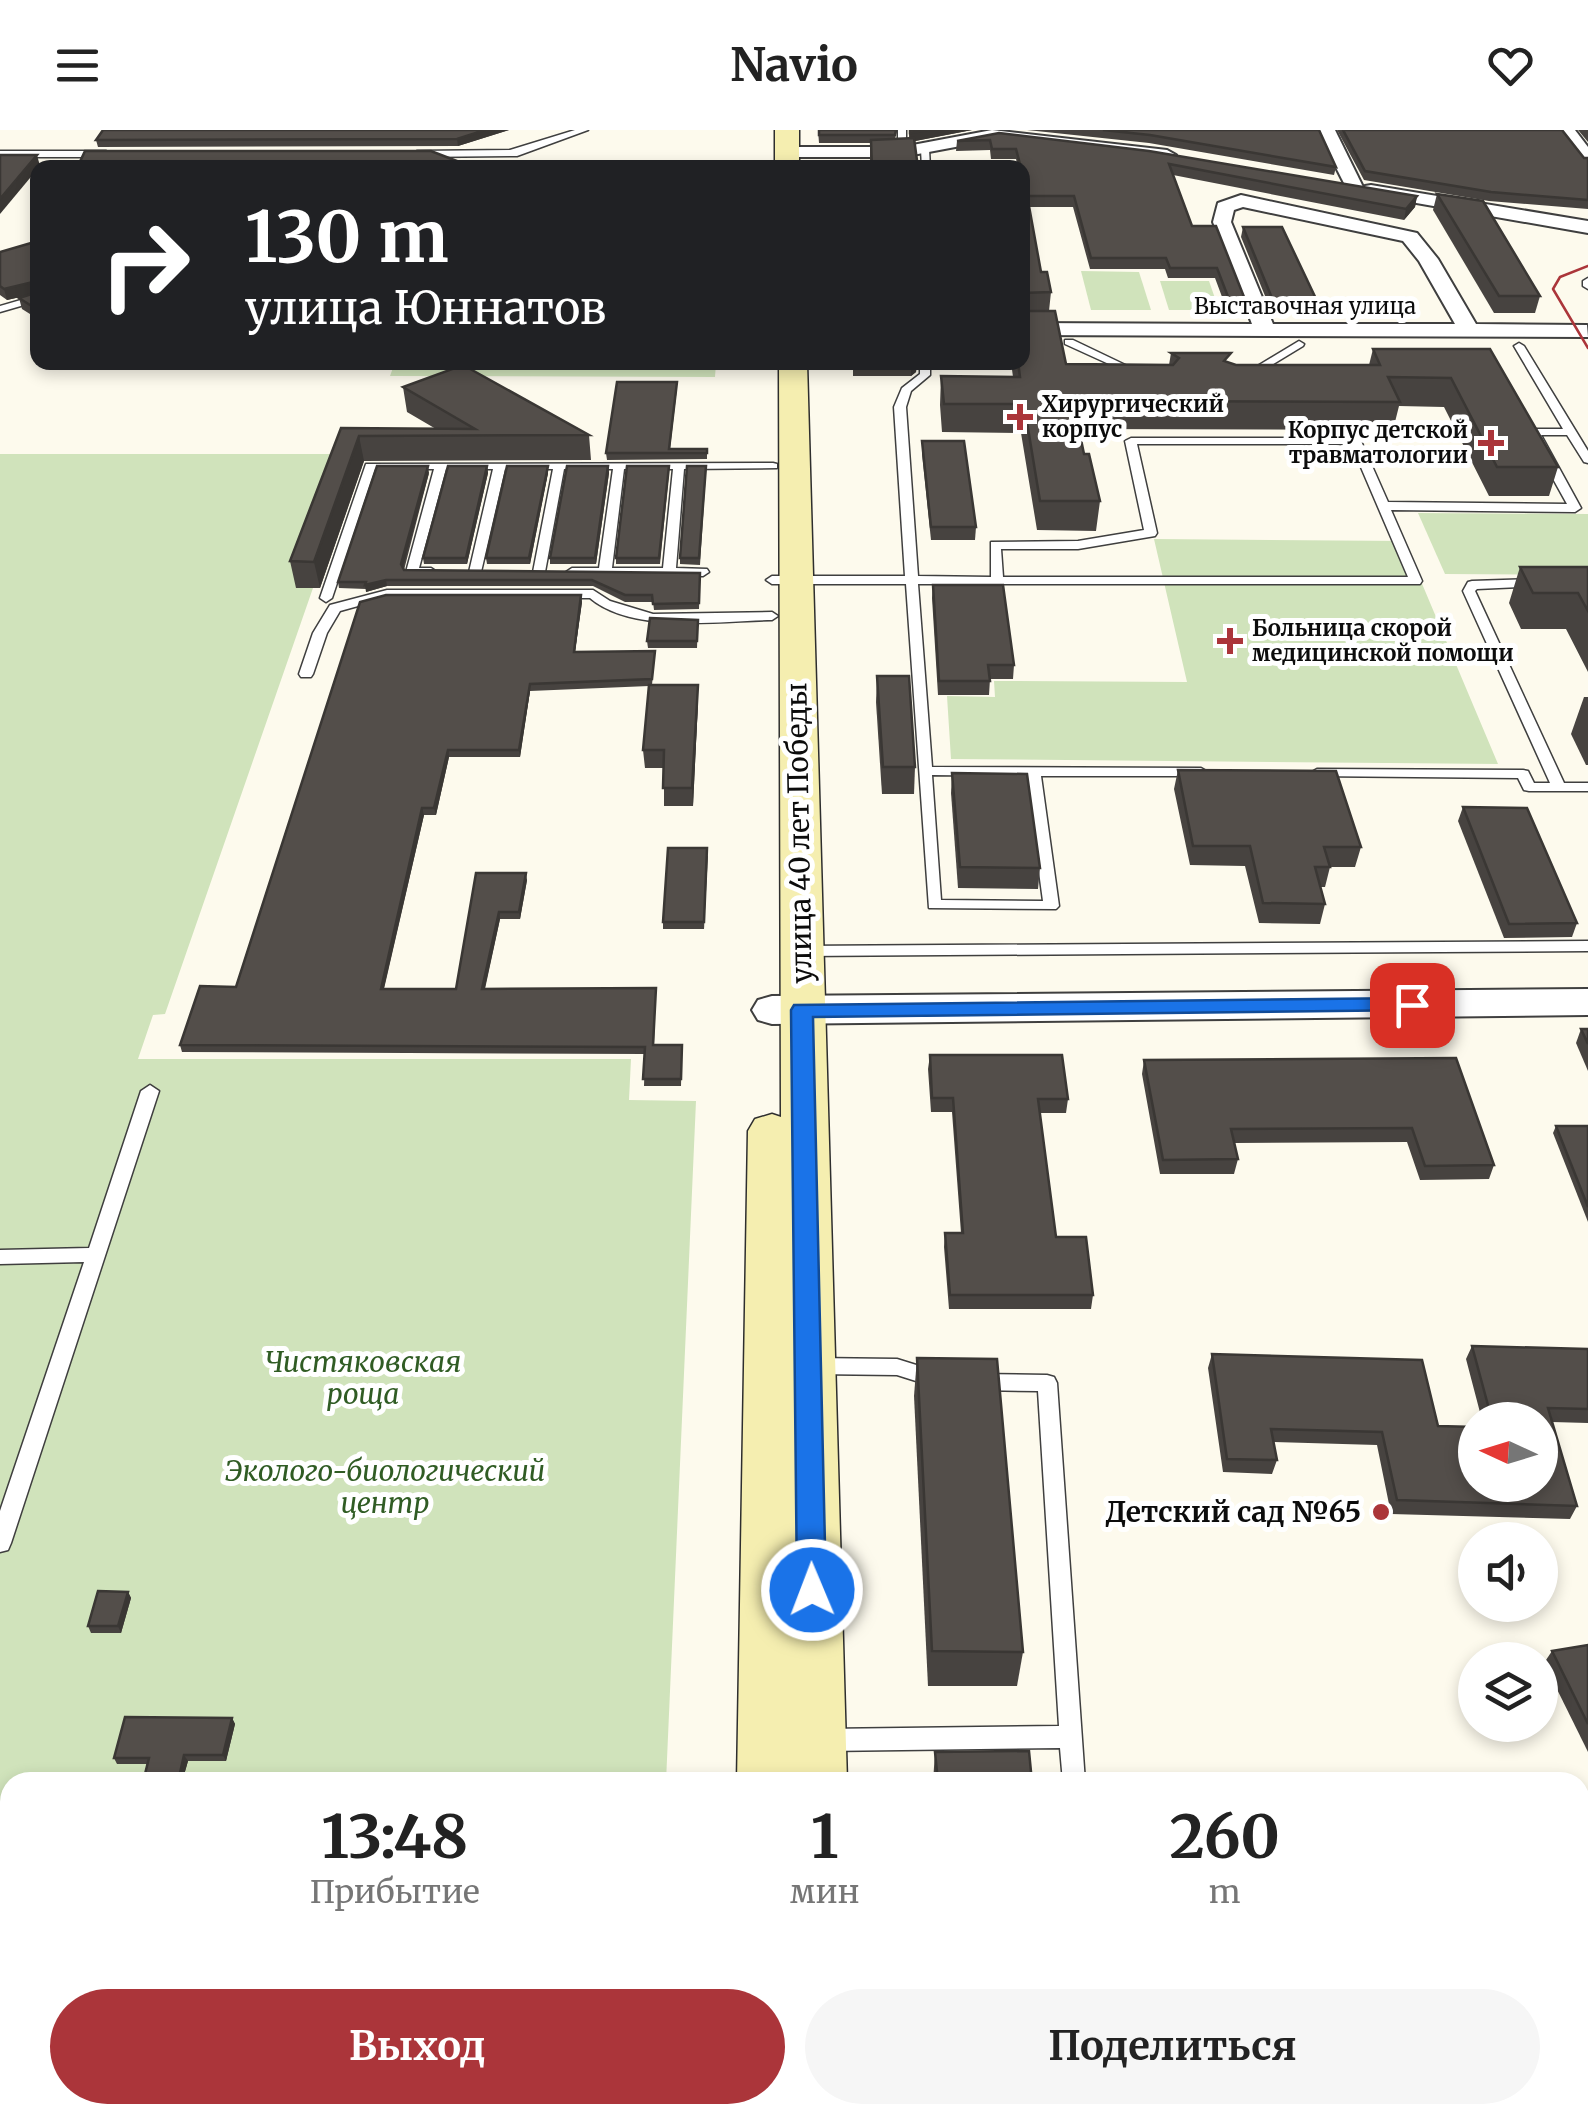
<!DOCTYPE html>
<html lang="ru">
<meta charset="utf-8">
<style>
:root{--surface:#fff;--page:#f6f6f6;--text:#222;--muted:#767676;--accent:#ab353a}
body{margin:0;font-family:Merriweather,serif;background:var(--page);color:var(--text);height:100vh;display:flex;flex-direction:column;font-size:38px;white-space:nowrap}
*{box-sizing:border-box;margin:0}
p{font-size:32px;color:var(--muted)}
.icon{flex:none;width:55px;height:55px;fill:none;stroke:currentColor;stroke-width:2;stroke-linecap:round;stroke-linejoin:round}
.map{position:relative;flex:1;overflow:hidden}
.sheet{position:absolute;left:0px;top:1642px;width:1590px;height:352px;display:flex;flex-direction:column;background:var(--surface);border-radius:30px 30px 0 0;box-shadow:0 5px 15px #0003}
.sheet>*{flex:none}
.banner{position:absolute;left:30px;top:30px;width:1000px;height:210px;border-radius:20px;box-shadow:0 5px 15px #0003;background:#202124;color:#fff;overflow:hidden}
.needle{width:65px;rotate:274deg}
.fabs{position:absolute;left:1458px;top:1272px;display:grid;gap:20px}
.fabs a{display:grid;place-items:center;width:100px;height:100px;border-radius:50%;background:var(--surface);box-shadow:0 5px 15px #0003;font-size:50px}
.pin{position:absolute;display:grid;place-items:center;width:85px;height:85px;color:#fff;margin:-42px;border-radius:20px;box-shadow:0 5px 15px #0006}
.me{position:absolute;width:110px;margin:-55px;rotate:359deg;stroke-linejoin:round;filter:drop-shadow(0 0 8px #0008)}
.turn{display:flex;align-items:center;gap:35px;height:210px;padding:0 50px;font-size:45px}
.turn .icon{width:130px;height:130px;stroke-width:2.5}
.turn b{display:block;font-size:70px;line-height:85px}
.eta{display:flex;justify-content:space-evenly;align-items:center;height:170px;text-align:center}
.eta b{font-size:60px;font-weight:700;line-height:70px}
.button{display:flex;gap:20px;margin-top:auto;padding:20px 50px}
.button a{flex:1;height:115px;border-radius:60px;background:var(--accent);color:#fff;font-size:40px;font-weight:700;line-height:115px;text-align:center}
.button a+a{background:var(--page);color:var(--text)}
header{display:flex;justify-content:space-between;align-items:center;height:130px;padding:0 50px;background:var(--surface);font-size:45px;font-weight:700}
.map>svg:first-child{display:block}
.green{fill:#d0e3bb}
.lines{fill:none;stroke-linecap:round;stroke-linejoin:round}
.service-casing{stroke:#3f3f3f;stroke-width:3}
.minor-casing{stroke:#3f3f3f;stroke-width:4}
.tertiary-casing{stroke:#3f3f3f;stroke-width:4}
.secondary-casing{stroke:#2e2e2e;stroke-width:3}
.service{fill:#fff;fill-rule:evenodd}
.minor{fill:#fff;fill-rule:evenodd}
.tertiary{fill:#fff;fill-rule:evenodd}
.secondary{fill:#f5eeb0;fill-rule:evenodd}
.tram{stroke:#ab353a;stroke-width:2.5}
.wall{fill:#474340}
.shaded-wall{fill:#3a3734}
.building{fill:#534e4a;stroke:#3a3734;stroke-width:2.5}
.route{fill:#1a73e8;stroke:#114b97;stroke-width:2.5}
.poi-dot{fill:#ab353a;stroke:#fff;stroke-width:4}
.labels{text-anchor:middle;stroke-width:10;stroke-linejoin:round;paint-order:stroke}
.far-street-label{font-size:22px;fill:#0c0c0c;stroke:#fff}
.far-poi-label{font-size:22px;font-weight:bold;fill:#0c0c0c;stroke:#fff;text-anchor:start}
.street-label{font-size:28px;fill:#0c0c0c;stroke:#fff}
.park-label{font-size:28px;font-style:italic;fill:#305c24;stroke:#fff}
.poi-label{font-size:28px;font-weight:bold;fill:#0c0c0c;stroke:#fff;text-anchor:end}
</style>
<header><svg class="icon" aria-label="menu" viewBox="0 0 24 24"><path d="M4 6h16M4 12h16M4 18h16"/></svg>Navio<svg class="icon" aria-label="heart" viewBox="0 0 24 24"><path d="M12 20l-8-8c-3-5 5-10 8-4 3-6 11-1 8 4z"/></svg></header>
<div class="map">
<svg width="1588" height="1993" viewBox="0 0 1588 1993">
<rect width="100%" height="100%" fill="#fdfaed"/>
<g class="green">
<path d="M1081,141L1139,142L1151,180H1091Z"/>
<path d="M1160,151H1209L1219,180H1169Z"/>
<path d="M395,232L716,233L715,247L390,246Z"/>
<path d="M0,324H346L296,457L313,458L165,884L153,885L138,929H631L629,970L696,971L666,1652H10V1985H651L650,1993H0Z"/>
<path d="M1418,383L1588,384V445L1445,444Z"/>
<path d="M1154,409L1404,411L1498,634L951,629L947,566L995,567L994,551L1187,552Z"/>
</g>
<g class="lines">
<g class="service-casing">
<g id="service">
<path d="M575,0H588L517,26L417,27L413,24L417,21L510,20Z"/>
<path d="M898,0H906V22L902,25L898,22Z"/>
<path d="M925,16L929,19L930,38H922L921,19Z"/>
<path d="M0,21H106L110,24L106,27H0Z"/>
<path d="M1588,148V159L1583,156V151Z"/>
<path d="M38,165V171L0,182V176Z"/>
<path d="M1065,210H1073L1142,243L1133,245L1065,214Z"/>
<path d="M1299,211L1304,214L1303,216L1250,248L1241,246Z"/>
<path d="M1519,213L1524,216L1588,321V333L1584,332L1567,305H1541L1581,378L1575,382L1391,380L1422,451L1420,454H918L932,637L1201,638L1208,642L1201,646H1041L1059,776L1056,779L929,778L906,454H772L766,450L772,446H905L894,277L902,258L920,244V232H930V245L911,261L906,277L918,446L991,447V412L1078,411L1144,400L1125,311L1131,308H1355L1361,311L1388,372L1567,374L1527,302L1533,299H1563L1514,216ZM1137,314H1351L1408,447H1003L1001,419H1078L1155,406L1157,403ZM932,645L1026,646L1043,771L941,770Z"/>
<path d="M773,333L777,334V338L684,339L676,438L707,439L709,442L703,446L568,445L566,442L572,438H599L613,339H564L545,442L539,446L533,442L553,339H505L481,442L475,446L469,442L493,339H446L419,438H431L437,442L431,446L408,445L406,442L434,339H375L332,468L326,472L320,468L366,334ZM624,339H673L663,438H612Z"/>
<path d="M1538,449L1544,453L1542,456L1477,459L1475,461L1564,653H1588V661H1529L1524,660L1518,648L1312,646L1310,643L1317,639L1523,640L1528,641L1534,653H1550L1463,461L1468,452L1472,451Z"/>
<path d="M387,460H593L610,471L653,484L772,482L778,486L772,490C719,491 633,504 590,468H387L340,481L327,503L313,544L311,547H301L299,544L313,503L330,475Z"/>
<path d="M1588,811V821L801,826L793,821L801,816Z"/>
<path d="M150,955L159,961L11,1413L8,1420L0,1422V1381L84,1132L0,1134V1120L89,1118L141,961Z"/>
<path d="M813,1228L897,1229L942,1243L945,1249L942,1255L935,1257L897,1245L813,1244L806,1242L803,1236L806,1230Z"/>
<path d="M976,1244L1047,1245L1054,1247L1057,1253L1085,1652H1063L1060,1618L825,1621L817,1618L813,1610L817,1602L825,1599L1059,1596L1038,1261L976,1260L969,1258L966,1252L969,1246Z"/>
<path d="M1106,1985H1132L1133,1993H1107Z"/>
</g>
</g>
<g class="minor-casing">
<g id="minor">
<path d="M992,0L1167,20L1176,25L1167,30L998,9L902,27H787L778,22L787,17H902Z"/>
<path d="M1317,0H1335L1363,57L1360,61H1348Z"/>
<path d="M1557,0H1575L1588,17V34L1582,33Z"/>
<path d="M1371,55L1588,91V103L1365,64V56Z"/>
<path d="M1241,65L1417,103L1438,129L1476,194L1587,195L1588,207L1022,205V193L1252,194L1213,92L1218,73ZM1243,77L1403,111L1419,131L1455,194H1273L1231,92L1234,80Z"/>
</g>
</g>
<g class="tertiary-casing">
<path id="tertiary" d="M1588,859V885L772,894L758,890L752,880L758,870L772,866Z"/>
</g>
<g class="secondary-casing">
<g id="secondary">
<rect x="775" y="0" width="24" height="38"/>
<path d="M779,232H807L847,1652H737L748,1001L755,989L772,984L781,987Z"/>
<rect x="735" y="1985" width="125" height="8"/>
</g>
</g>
<use href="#service" class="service"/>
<use href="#minor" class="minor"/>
<use href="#tertiary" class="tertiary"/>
<use href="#secondary" class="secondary"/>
<path class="tram" d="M1588,136L1560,147L1553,159L1588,218"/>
</g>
<g class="wall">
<path d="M509,0L458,16L98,17L96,10Z"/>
<path d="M818,0H897L895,9L909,8V0H972L915,11L918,38H870V13H819Z"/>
<path d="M1027,0H1319L1336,37L1334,45L1149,13Z"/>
<path d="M1337,0H1562L1584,28H1588V79L1489,71L1364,50Z"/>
<path d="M1578,0H1588V12Z"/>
<path d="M999,3L1417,66L1415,77L1404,90L1173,45L1192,96L1246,172L1244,183H1228L1215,148H1168L1165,139H1090L1073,77H1029L1041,142L1051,162L1049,181L1066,234L1169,235L1171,223L1236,235H1369L1373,219H1490L1558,337L1549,366H1489L1444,277L1399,276L1393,300L1079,299L1084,324L1100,371L1096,401L1037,400L1021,303L942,302L940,275L941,246L1013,247L1011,232H1022V75H1026L1022,60V38H1018L1016,29H991L990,20L956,21L957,11Z"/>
<path d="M1437,64L1540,166L1535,183H1494L1433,80Z"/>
<path d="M1243,97L1318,173L1316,183H1272L1241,107Z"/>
<path d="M38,111V189L22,179L19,168L33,164L7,170L0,165V122Z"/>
<path d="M853,232H917L916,242L911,246H853Z"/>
<path d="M403,257L589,305L591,330L364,331L320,458H296L290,431L341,298L436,299L407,282Z"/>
<path d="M677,258L670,319H707V329L607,330L606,323Z"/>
<path d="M922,311L976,397L975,410H931L922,324Z"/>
<path d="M487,336L488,343L467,434H424L423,428Z"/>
<path d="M548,336V343L530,434H487L486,428Z"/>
<path d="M608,336L609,343L596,434H550V428Z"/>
<path d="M706,342L700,435L680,434V428Z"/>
<path d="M429,343L404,440L700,443L699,479L654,480L653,472H625L593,456H387L366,462V459L339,458L338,452Z"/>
<path d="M669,343L660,434H616V428Z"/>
<path d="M1520,437H1588V542L1566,499H1521L1509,473Z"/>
<path d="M933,455L1014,535L1013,549H990L989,565H938L932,468Z"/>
<path d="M582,472L575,522L655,521L652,555H698V572L693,676H664V638H645L643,620L649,556L530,561L520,627H449L436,685H424L384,859H456L476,743L527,750L520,789H500L485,859L656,858L654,915H682L681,956H644L645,924L182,922L180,915L236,857Z"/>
<path d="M698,490L697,518H648L647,511Z"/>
<path d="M877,546L915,637L914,664H882L876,572Z"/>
<path d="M1584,567H1588V635H1586L1571,604Z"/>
<path d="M1178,640L1361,717L1355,737H1330L1325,757H1320L1325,774L1320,794L1259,793L1245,736L1190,735L1174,659Z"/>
<path d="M952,643L1040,738L1038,759L958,758L951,663Z"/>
<path d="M1463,677L1577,793L1572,807L1504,808L1458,691Z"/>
<path d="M708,725L704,799H663V792Z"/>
<path d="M1581,899H1588V941L1576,913Z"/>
<path d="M930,925L1068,969L1066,983H1040L1056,1107L1093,1165L1091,1179H949L944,1117L945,1103H961L952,982H931L928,939Z"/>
<path d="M1456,928L1494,1035L1489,1049L1420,1050L1407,1012L1234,1013L1238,1029L1234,1044H1160L1142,944L1144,930Z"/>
<path d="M1556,996H1588V1092L1553,1003Z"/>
<path d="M1472,1216L1588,1219V1293L1552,1292L1577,1376L1570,1389L1391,1384L1377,1315L1274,1312L1277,1330L1272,1344L1223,1342L1208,1238L1212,1224L1438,1296L1475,1355L1540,1290H1482L1466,1229Z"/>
<path d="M917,1228L1023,1522L1017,1556H928L914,1266Z"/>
<path d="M128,1462L131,1468L121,1503H91L88,1496Z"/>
<path d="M1588,1515V1622L1544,1533L1552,1521Z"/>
<path d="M232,1588L235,1594L226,1631H188L182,1652H143L147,1634H117L114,1628Z"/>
<path d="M935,1622L1032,1652H933Z"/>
<path d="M956,1985H1068V1993H957Z"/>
</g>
<g class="shaded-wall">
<path d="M485,0H509L458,16L457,9Z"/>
<path d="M929,0H972L910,12V3Z"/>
<path d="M37,25L40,36L0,84V69Z"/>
<path d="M1417,66L1415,77L1404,90L1406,79Z"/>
<path d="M37,151L38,163L7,170L4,159Z"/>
<path d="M911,232H917L916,242L911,246Z"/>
<path d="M359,306L364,331L320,458L314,432Z"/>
<path d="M428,336L429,343L402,441L401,434Z"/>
<path d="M487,336L488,343L467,434L466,428Z"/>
<path d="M548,336V343L530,434L529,428Z"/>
<path d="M608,336L609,343L596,434L595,428Z"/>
<path d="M386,450L387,456L366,462L365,455Z"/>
<path d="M581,465L582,472L574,528V522Z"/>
<path d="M530,554V561L520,627L519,620Z"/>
<path d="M698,555V572L693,676L692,658Z"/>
<path d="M448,620L449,627L436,685L434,678Z"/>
<path d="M422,678L424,685L382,866L381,859Z"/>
<path d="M526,743L527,750L520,789L519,782Z"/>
<path d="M499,782L500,789L483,866L482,859Z"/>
<path d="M128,1462L131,1468L121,1503L118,1496Z"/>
<path d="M232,1588L235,1594L226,1631L223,1625Z"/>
<path d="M184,1625L188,1631L182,1652H178Z"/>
</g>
<g class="building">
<path d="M103,0H485L457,9L96,10Z"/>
<path d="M819,0H896L895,5H819Z"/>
<path d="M910,0H929L910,3Z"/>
<path d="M1103,0H1319L1336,37L1150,5Z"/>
<path d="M1343,0H1562L1584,28H1588V70L1491,62L1365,41Z"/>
<path d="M999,3L1149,21L1417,66L1406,79L1169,34L1192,96H1216L1246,172H1230L1217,138H1170L1166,128H1091L1074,66H1027L1022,46V38H1021L1016,19H992L990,10L957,11Z"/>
<path d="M914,8L918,38H872L871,10Z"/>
<path d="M85,21H431L475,38H77Z"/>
<path d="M0,25H37L0,69Z"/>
<path d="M1437,64L1483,71L1540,166H1499Z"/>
<path d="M1022,75L1029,76L1041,142H1047L1051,162L1022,163Z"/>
<path d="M1243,97H1282L1318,173H1274Z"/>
<path d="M38,111V157L37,151L4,159L0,156V122Z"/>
<path d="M38,162V180L19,168Z"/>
<path d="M1022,180L1024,181H1055L1066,234L1173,235L1179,228L1171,223H1231L1224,231L1236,235H1380L1373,219H1490L1558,337H1497L1451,248L1388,247L1400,272L1073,271L1084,324H1089L1100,371H1040L1024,274H944L941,246L1020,247L1018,232H1022Z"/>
<path d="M463,235L589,305L359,306L314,432L290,431L341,298L475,299L403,257Z"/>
<path d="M617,252H677L669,319H707V323H606Z"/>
<path d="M922,311H964L976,397H931Z"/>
<path d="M377,336H428L401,434L404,440L700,443L699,473L653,474L652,465H625L592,450H386L365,455L366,452H338Z"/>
<path d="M448,336H487L466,428H423Z"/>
<path d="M507,336H548L529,428H486Z"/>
<path d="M567,336H608L595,428H550Z"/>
<path d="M627,336H669L659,428H616Z"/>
<path d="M687,336H706L699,428H680Z"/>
<path d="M1520,437H1588V481L1578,463H1533Z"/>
<path d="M933,455H1003L1014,535H988L990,551H939Z"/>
<path d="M386,465H581L574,522L655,521L652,549L530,554L519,620H448L434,678H422L381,859H456L476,743H526L519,782H499L482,859L656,858L653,915H682L681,949H643L645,917L180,915L200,856L236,857L360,472Z"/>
<path d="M650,488L698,490L697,511H647Z"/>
<path d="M877,546H909L915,637H883Z"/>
<path d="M649,555H698L692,658H663L664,620H643Z"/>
<path d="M1178,640L1336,641L1361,717H1324L1330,737H1315L1325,774L1263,773L1250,716H1193Z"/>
<path d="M952,643L1027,644L1040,738L960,737Z"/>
<path d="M1463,677L1527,678L1577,793L1509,794Z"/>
<path d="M668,718H707L704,792H663Z"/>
<path d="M1581,899H1588V914Z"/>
<path d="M930,925H1062L1068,969H1038L1056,1107H1086L1093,1165H950L945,1103H963L953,968H932Z"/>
<path d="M1456,928L1494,1035L1425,1036L1412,998L1231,999L1238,1029L1163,1030L1144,930Z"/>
<path d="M1556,996H1588V1077Z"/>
<path d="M1472,1216L1588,1219V1279L1548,1278L1577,1376L1397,1370L1382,1302L1271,1299L1277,1330L1227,1329L1212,1224L1422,1230L1438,1296L1475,1297V1355H1540V1290H1492Z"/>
<path d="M917,1228L997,1229L1023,1522L932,1521Z"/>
<path d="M98,1461L128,1462L118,1496H88Z"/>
<path d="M1588,1515V1594L1552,1521Z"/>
<path d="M125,1587L232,1588L223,1625H184L178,1652H143L149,1628H114Z"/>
<path d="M1029,1621L1032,1652H938L935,1622Z"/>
<path d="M961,1985H1068V1993H962Z"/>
</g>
<path class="route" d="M1412,868L1419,870L1422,875L1419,880L813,887L826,1460L821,1469L812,1473L802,1469L797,1460L791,880L794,875Z"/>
<g class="poi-dot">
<path d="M1015 272h10v10h10v10h-10v10h-10v-10h-10v-10h10z"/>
<path d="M1486 298h10v10h10v10h-10v10h-10v-10h-10v-10h10z"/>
<path d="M1225 496h10v10h10v10h-10v10h-10v-10h-10v-10h10z"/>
<circle cx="1381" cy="1382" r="10"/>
</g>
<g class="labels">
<g class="far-street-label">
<text x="1305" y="184">Выставочная улица</text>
</g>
<g class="far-poi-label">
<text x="1042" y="282">Хирургический<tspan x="1042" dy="25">корпус</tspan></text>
<text x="1468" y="308" text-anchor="end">Корпус детской<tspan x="1468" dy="25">травматологии</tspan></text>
<text x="1252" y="506">Больница скорой<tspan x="1252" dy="25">медицинской помощи</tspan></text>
</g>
<g class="street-label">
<text transform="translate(799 703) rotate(-91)" y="10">улица 40 лет Победы</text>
</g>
<g class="park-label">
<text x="363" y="1242">Чистяковская<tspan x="363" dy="32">роща</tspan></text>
<text x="385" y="1351">Эколого-биологический<tspan x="385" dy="32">центр</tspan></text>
</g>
<g class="poi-label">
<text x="1361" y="1392">Детский сад №65</text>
</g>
</g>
</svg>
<div class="fabs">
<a><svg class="needle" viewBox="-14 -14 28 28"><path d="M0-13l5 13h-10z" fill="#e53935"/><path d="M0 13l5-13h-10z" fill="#767676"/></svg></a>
<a><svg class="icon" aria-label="sound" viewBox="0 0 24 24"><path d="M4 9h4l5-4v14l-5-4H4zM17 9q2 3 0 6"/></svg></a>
<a><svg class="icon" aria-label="layers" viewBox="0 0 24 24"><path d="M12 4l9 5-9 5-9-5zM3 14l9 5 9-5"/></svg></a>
</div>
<div class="pin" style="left:1412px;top:875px;background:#d93025"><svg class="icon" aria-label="arrive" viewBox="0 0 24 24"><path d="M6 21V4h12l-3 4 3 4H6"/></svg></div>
<svg class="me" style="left:812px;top:1460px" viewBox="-20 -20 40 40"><circle r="17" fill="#1a73e8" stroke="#fff" stroke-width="3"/><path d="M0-11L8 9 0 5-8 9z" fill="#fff"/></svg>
<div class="banner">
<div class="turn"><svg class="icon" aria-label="right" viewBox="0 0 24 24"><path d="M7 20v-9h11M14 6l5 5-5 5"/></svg><div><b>130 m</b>улица Юннатов</div></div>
</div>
<section class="sheet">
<div class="eta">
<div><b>13:48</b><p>Прибытие</p></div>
<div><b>1</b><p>мин</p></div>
<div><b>260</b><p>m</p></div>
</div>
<div class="button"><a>Выход</a><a>Поделиться</a></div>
</section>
</div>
